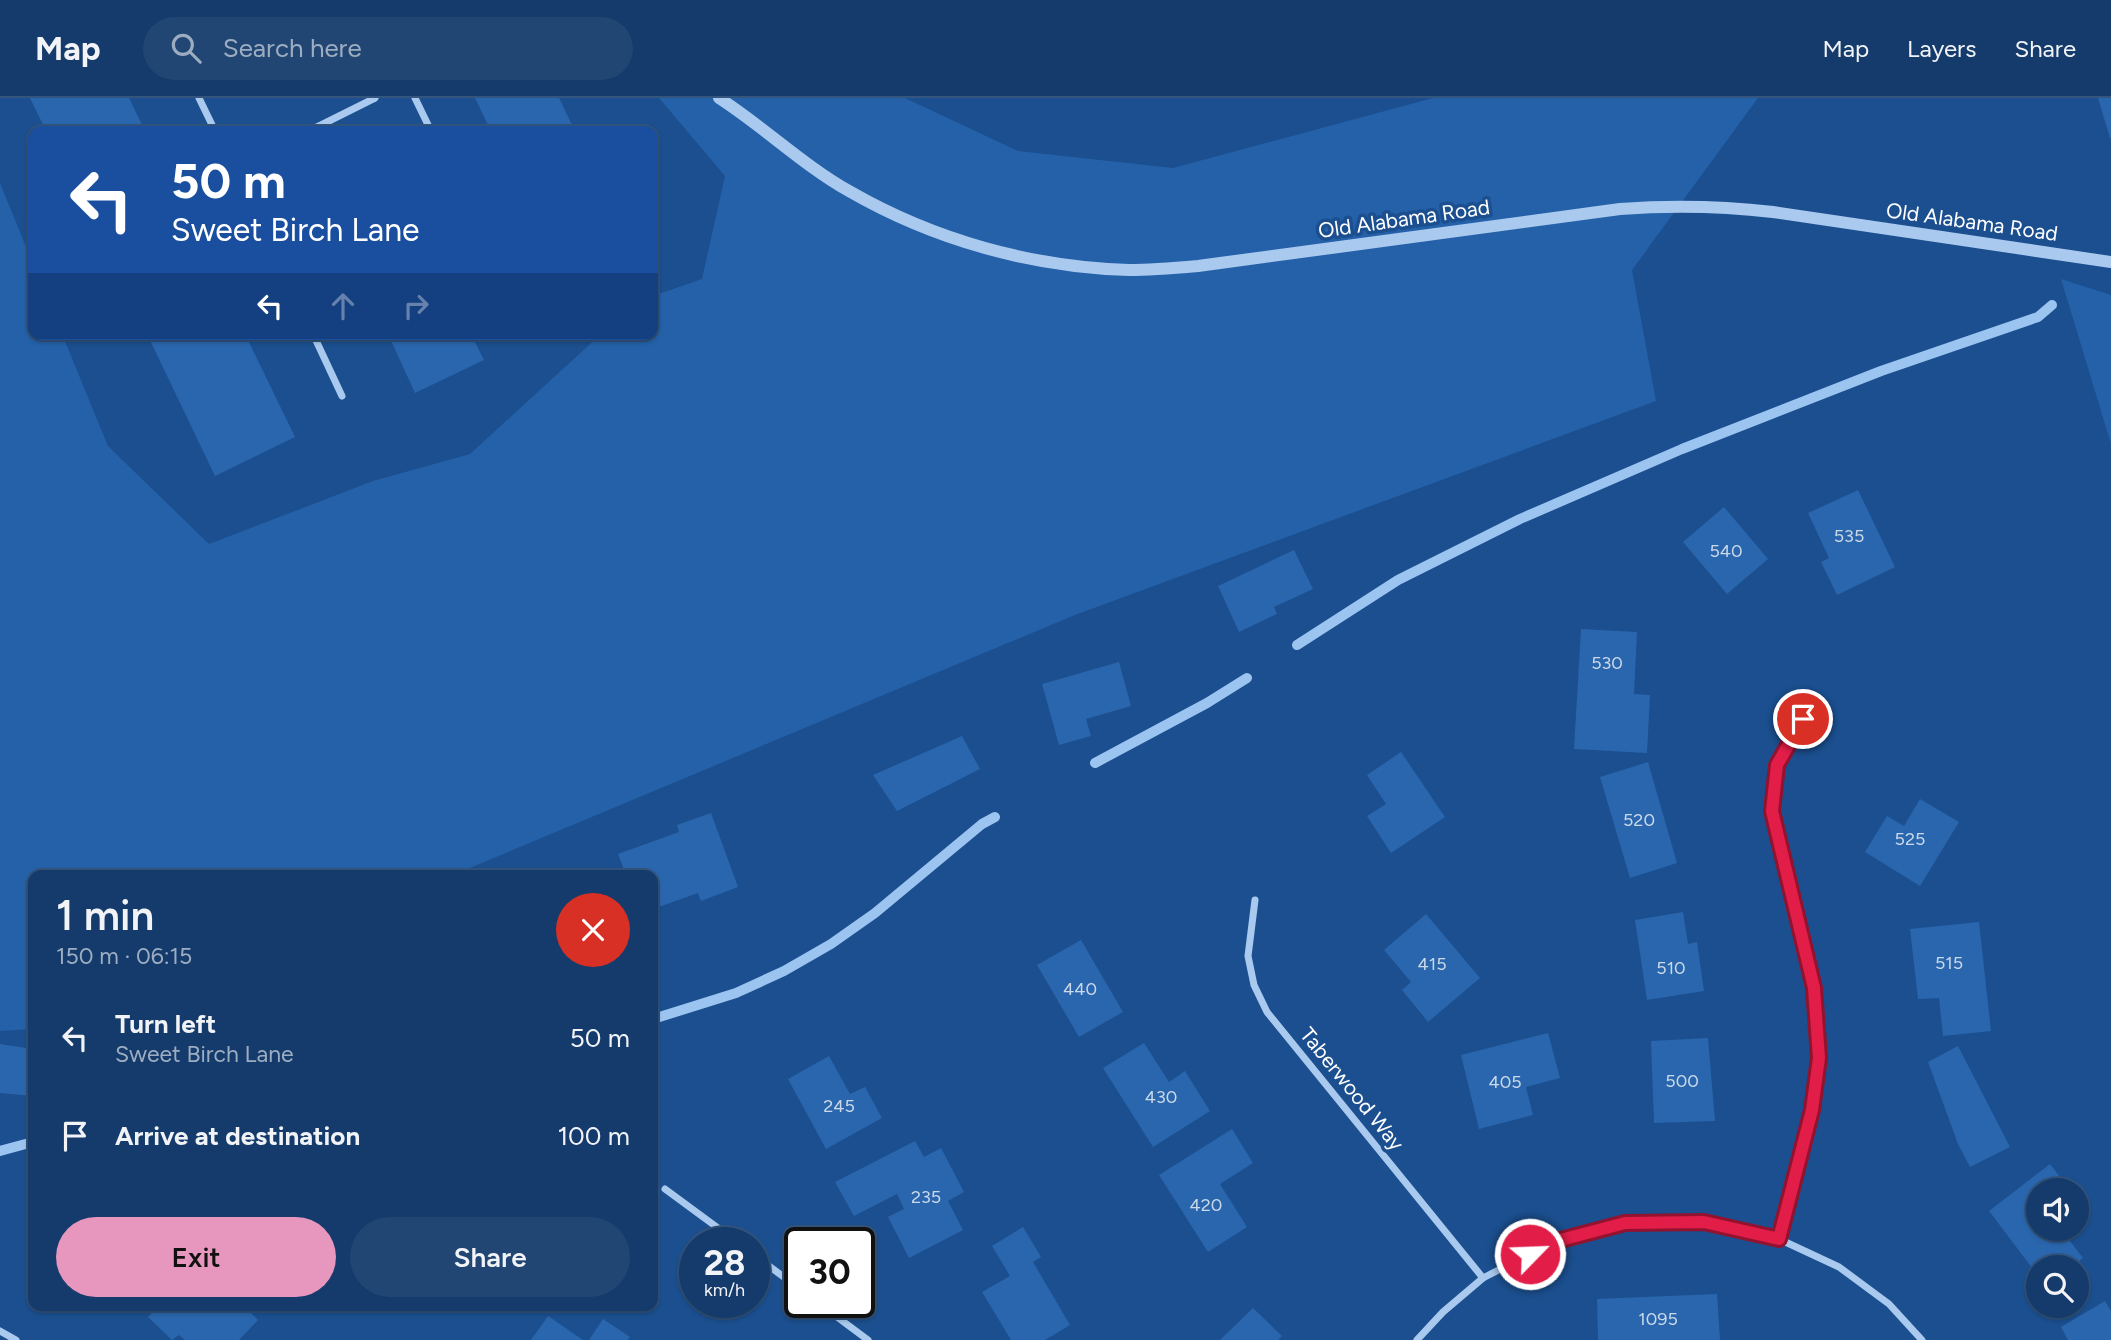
<!DOCTYPE html>
<meta charset="utf-8">
<style>
:root{--surface:#143b6b;--page:#214673;--text:#f1f3f6;--muted:#9dadc1;--line:#33557e;--accent:#e797bd}
body{margin:0;font-family:Figtree,sans-serif;background:var(--page);color:var(--text);height:100vh;display:flex;flex-direction:column;font-size:26px;white-space:nowrap}
*{box-sizing:border-box;margin:0}
p{font-size:23px;color:var(--muted)}
.icon{flex:none;width:38px;height:38px;fill:none;stroke:currentColor;stroke-width:2;stroke-linecap:round;stroke-linejoin:round}
.map{position:relative;flex:1;overflow:hidden}
.details{position:absolute;left:28px;top:772px;width:630px;height:441px;display:flex;flex-direction:column;background:var(--surface);border-radius:14px;box-shadow:0 2px 5px #0004,0 0 0 2px var(--line)}
.details>*{flex:none}
.banner{position:absolute;left:28px;top:28px;width:630px;height:214px;border-radius:14px;box-shadow:0 2px 5px #0004,0 0 0 2px var(--line);background:#1a4fa0;color:#fff;overflow:hidden}
.controls{position:absolute;left:2026px;top:1080px;display:grid;gap:14px}
.controls a{display:grid;place-items:center;width:63px;height:63px;border-radius:50%;background:var(--surface);box-shadow:0 2px 5px #0004,0 0 0 2px var(--line);font-size:35px}
.speed{position:absolute;left:679px;top:1129px;display:flex;gap:14px;font-size:35px;font-weight:700;text-align:center}
.speed>*{display:grid;place-content:center;width:91px;height:91px;border-radius:50%;background:var(--surface);box-shadow:0 2px 5px #0004,0 0 0 2px var(--line);line-height:1}
.speed small{font-size:18px;font-weight:400}
.speed .limit{border:4px solid #111;border-radius:10px;background:#fff;color:#111}
.pin{position:absolute;display:grid;place-items:center;width:60px;height:60px;color:#fff;margin:-30px;border:4px solid #fff;border-radius:50%;box-shadow:0 2px 7px #0007}
.me{position:absolute;width:77px;margin:-38px;rotate:66deg;stroke-linejoin:round;filter:drop-shadow(0 0 5px #0008)}
.turn{display:flex;align-items:center;gap:24px;height:147px;padding:0 28px;font-size:32px}
.turn .icon{width:91px;height:91px;stroke-width:2.5}
.turn b{display:block;font-size:49px;line-height:60px}
.lanes{display:flex;align-items:center;height:66px;padding:0 28px;background:#0003;justify-content:center;gap:35px;direction:ltr}
.lanes .off{opacity:.35}
.round{display:grid;place-items:center;flex:none;width:74px;height:74px;border-radius:37px;background:var(--page)}
.summary{display:flex;align-items:center;justify-content:space-between;height:119px;padding:0 28px}
h1{font-size:42px;font-weight:600;line-height:52px}
.primary-button{display:flex;gap:14px;margin-top:auto;padding:14px 28px}
.primary-button a{flex:1;height:80px;border-radius:42px;background:var(--accent);color:#111;font-size:28px;font-weight:600;line-height:80px;text-align:center}
.primary-button a+a{background:var(--page);color:var(--text)}
ul{padding:0;list-style:none}
li{display:flex;align-items:center;gap:21px;height:98px;padding:0 28px}
li div{flex:1}
li b{display:block;font-size:26px}
li em{font-style:normal}
header{display:flex;align-items:center;gap:42px;box-sizing:border-box;height:98px;padding:0 35px;background:var(--surface);border-bottom:2px solid var(--line)}
header strong{font-size:33px}
nav{display:flex;gap:38px;margin-inline-start:auto;font-size:24px}
.search{width:490px;height:63px;background:var(--page);display:flex;align-items:center;gap:18px;box-sizing:border-box;padding:0 24px;border-radius:38px;color:var(--muted);font-size:26px}
.map>svg:first-child{display:block}
.green{fill:#2461a8}
.lines{fill:none;stroke-linecap:round;stroke-linejoin:round}
.stream{stroke:#9cc4f0;stroke-width:10}
.building{fill:#2a66ad}
.minor{stroke:#a9c9ee;stroke-width:7}
.tertiary{stroke:#a9c9ee;stroke-width:12}
.route-casing{stroke:#92132f;stroke-width:18}
.route{stroke:#e11d48;stroke-width:12}
.labels{text-anchor:middle;stroke-width:7;stroke-linejoin:round;paint-order:stroke}
.number-label{font-size:18px;fill:#cad9ea}
.street-label{font-size:21px;fill:#fff;stroke:#1b4f8f}
</style>
<header>
<strong>Map</strong>
<div class="search"><svg class="icon" aria-label="search" viewBox="0 0 24 24"><circle cx="10" cy="10" r="6"/><path d="M15 15l6 6"/></svg>Search here</div>
<nav><a>Map</a><a>Layers</a><a>Share</a></nav>
</header>
<div class="map">
<svg width="2111" height="1242" viewBox="0 0 2111 1242">
<rect width="100%" height="100%" fill="#1b4f8f"/>
<g class="green">
<path d="M659,0H905L1018,53L1173,70L1433,0H1758L1632,172L1656,303L1075,517L453,777H33V931L0,933V85L33,166V236H62L108,348L209,446L373,383L470,356L601,236H653V198L702,181L725,78Z"/>
<path d="M2061,181L2111,197V346Z"/>
</g>
<g class="lines">
<g class="stream">
<path d="M1297,547L1398,482L1520,421L1682,351L1881,273L2038,219L2052,207"/>
<path d="M1095,665L1207,605L1247,580"/>
<path d="M653,921L736,895L784,873L831,846L875,815L982,726L995,719"/>
<path d="M0,1053L33,1044"/>
</g>
</g>
<g class="building">
<path d="M30,0H129L145,33H46Z"/>
<path d="M475,0H559L575,33H491Z"/>
<path d="M2098,0H2111V40H2110Z"/>
<path d="M147,236H245L295,339L215,378Z"/>
<path d="M388,236H471L484,262L415,295Z"/>
<path d="M1858,392L1895,469L1837,497L1821,464L1829,460L1808,415Z"/>
<path d="M1724,409L1768,461L1727,496L1683,444Z"/>
<path d="M1294,452L1313,491L1274,509L1277,516L1239,534L1218,488Z"/>
<path d="M1581,531L1637,534L1634,596L1650,597L1647,655L1574,651Z"/>
<path d="M1119,564L1131,608L1086,621L1091,638L1059,647L1042,586Z"/>
<path d="M962,638L980,671L897,713L873,677Z"/>
<path d="M1401,654L1445,719L1391,755L1367,718L1386,706L1367,677Z"/>
<path d="M1648,664L1677,765L1630,780L1600,679Z"/>
<path d="M1920,701L1959,724L1920,788L1865,754L1887,718L1904,728Z"/>
<path d="M711,715L738,789L701,803L698,795L653,811V777H626L618,756L679,734L677,727Z"/>
<path d="M1683,814L1688,846L1697,844L1704,893L1647,902L1635,822Z"/>
<path d="M1426,816L1480,880L1428,924L1402,892L1411,884L1384,852Z"/>
<path d="M1979,824L1991,933L1943,938L1939,900L1918,901L1910,831Z"/>
<path d="M1081,842L1123,914L1079,939L1037,867Z"/>
<path d="M1548,935L1560,980L1526,989L1533,1017L1479,1031L1461,957Z"/>
<path d="M1708,940L1715,1023L1654,1025L1651,943Z"/>
<path d="M1144,945L1169,984L1185,973L1210,1013L1153,1049L1103,970Z"/>
<path d="M0,946L33,951V998L0,995Z"/>
<path d="M1958,948L2010,1049L1970,1069L1958,1046L1928,964Z"/>
<path d="M829,958L850,996L865,989L882,1020L826,1051L788,981Z"/>
<path d="M1232,1031L1253,1065L1220,1086L1247,1129L1208,1154L1159,1077Z"/>
<path d="M915,1043L924,1059L941,1050L964,1094L948,1103L963,1132L909,1160L888,1119L904,1111L897,1096L854,1118L835,1084Z"/>
<path d="M2050,1066L2070,1092H2039V1130H2060L2083,1160L2071,1169H2039V1179L1989,1113Z"/>
<path d="M1023,1129L1041,1159L1033,1164L1070,1227L1045,1242H1011L982,1194L1010,1178L992,1148Z"/>
<path d="M1717,1196L1720,1242H1598L1597,1201Z"/>
<path d="M2105,1203L2111,1213V1242H2068L2061,1229Z"/>
<path d="M159,1208H244L258,1222L239,1242H185L179,1237L172,1242L148,1219Z"/>
<path d="M1253,1210L1282,1238L1278,1242H1220Z"/>
<path d="M548,1218L583,1242H531Z"/>
<path d="M603,1221L630,1239L627,1242H589Z"/>
</g>
<g class="lines">
<g class="minor">
<path d="M199,0L215,33"/>
<path d="M415,0L431,33"/>
<path d="M309,33L375,0"/>
<path d="M313,236L342,298"/>
<path d="M1255,802L1248,858L1254,887L1267,914L1483,1180"/>
<path d="M665,1091L737,1144"/>
<path d="M1779,1141L1812,1012L1819,960L1814,890L1772,713L1777,667L1803,621"/>
<path d="M754,1157L800,1191"/>
<path d="M817,1204L868,1242"/>
<path d="M0,1233L16,1242"/>
<path d="M1417,1242L1443,1214L1483,1180L1553,1144L1625,1125L1704,1124L1779,1141L1839,1169L1889,1206L1922,1242"/>
</g>
<path class="tertiary" d="M719,0C764,29 803,67 849,93C934,142 1031,169 1129,172C1152,172 1175,170 1198,168L1620,111C1672,107 1721,108 1773,114L2111,164"/>
</g>
<g class="lines">
<g class="route-casing">
<path id="route" d="M1530,1156L1553,1144L1625,1125L1704,1124L1779,1141L1812,1012L1819,960L1814,890L1772,713L1777,667L1803,621"/>
</g>
<use href="#route" class="route"/>
</g>
<g class="labels">
<g class="number-label">
<text x="1849" y="444">535</text>
<text x="1726" y="459">540</text>
<text x="1607" y="571">530</text>
<text x="1639" y="728">520</text>
<text x="1910" y="747">525</text>
<text x="1949" y="871">515</text>
<text x="1432" y="872">415</text>
<text x="1671" y="876">510</text>
<text x="1080" y="897">440</text>
<text x="1682" y="989">500</text>
<text x="1505" y="990">405</text>
<text x="1161" y="1005">430</text>
<text x="839" y="1014">245</text>
<text x="926" y="1105">235</text>
<text x="1206" y="1113">420</text>
<text x="1658" y="1227">1095</text>
</g>
<g class="street-label">
<text transform="translate(1404 121) rotate(-8)" y="7">Old Alabama Road</text>
<text transform="translate(1972 124) rotate(8)" y="7">Old Alabama Road</text>
<text transform="translate(1352 991) rotate(51)" y="7">Taberwood Way</text>
</g>
</g>
</svg>
<div class="controls">
<a><svg class="icon" aria-label="sound" viewBox="0 0 24 24"><path d="M4 9h4l5-4v14l-5-4H4zM17 9q2 3 0 6"/></svg></a>
<a><svg class="icon" aria-label="search" viewBox="0 0 24 24"><circle cx="10" cy="10" r="6"/><path d="M15 15l6 6"/></svg></a>
</div>
<div class="speed"><div>28<small>km/h</small></div><div class="limit">30</div></div>
<div class="pin" style="left:1803px;top:621px;background:#d93025"><svg class="icon" aria-label="arrive" viewBox="0 0 24 24"><path d="M6 21V4h12l-3 4 3 4H6"/></svg></div>
<svg class="me" style="left:1530px;top:1156px" viewBox="-20 -20 40 40"><circle r="17" fill="#e11d48" stroke="#fff" stroke-width="3"/><path d="M0-11L8 9 0 5-8 9z" fill="#fff"/></svg>
<div class="banner">
<div class="turn"><svg class="icon" aria-label="left" viewBox="0 0 24 24"><path d="M17 20v-9H6M10 6l-5 5 5 5"/></svg><div><b>50 m</b>Sweet Birch Lane</div></div>
<div class="lanes"><svg class="icon" aria-label="left" viewBox="0 0 24 24"><path d="M17 20v-9H6M10 6l-5 5 5 5"/></svg><svg class="icon off" aria-label="ahead" viewBox="0 0 24 24"><path d="M12 20V5M6 11l6-6 6 6"/></svg><svg class="icon off" aria-label="right" viewBox="0 0 24 24"><path d="M7 20v-9h11M14 6l5 5-5 5"/></svg></div>
</div>
<section class="details">
<div class="summary"><div><h1>1 min</h1><p>150 m · 06:15</p></div><a class="round" style="background:#d93025;color:#fff"><svg class="icon" aria-label="close" viewBox="0 0 24 24"><path d="M6 6l12 12M18 6L6 18"/></svg></a></div>
<ul>
<li><svg class="icon" aria-label="left" viewBox="0 0 24 24"><path d="M17 20v-9H6M10 6l-5 5 5 5"/></svg><div><b>Turn left</b><p>Sweet Birch Lane</p></div><em>50 m</em></li>
<li><svg class="icon" aria-label="arrive" viewBox="0 0 24 24"><path d="M6 21V4h12l-3 4 3 4H6"/></svg><div><b>Arrive at destination</b></div><em>100 m</em></li>
</ul>
<div class="primary-button"><a>Exit</a><a>Share</a></div>
</section>
</div>
